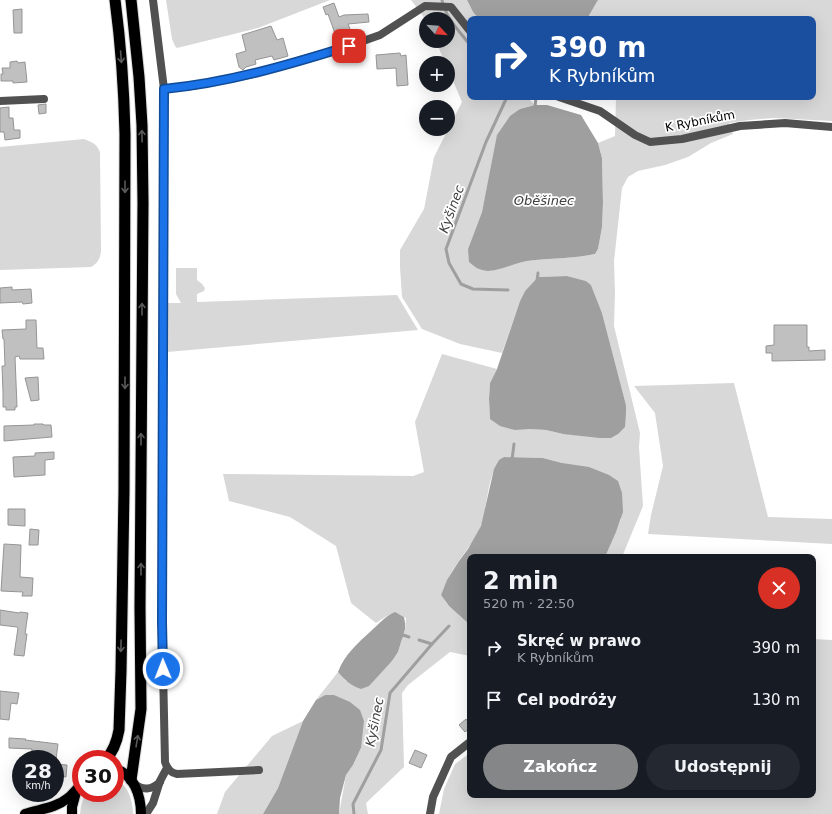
<!DOCTYPE html>
<html lang="pl">
<meta charset="utf-8">
<style>
:root{--surface:#171b24;--page:#242831;--text:#f1f3f6;--muted:#9ea1a6;--accent:#858687}
body{margin:0;font-family:"DejaVu Sans",sans-serif;background:var(--page);color:var(--text);height:100vh;display:flex;flex-direction:column;font-size:15px;white-space:nowrap}
*{box-sizing:border-box;margin:0}
p{font-size:13px;color:var(--muted)}
.icon{flex:none;width:22px;height:22px;fill:none;stroke:currentColor;stroke-width:2;stroke-linecap:round;stroke-linejoin:round}
.map{position:relative;flex:1;overflow:hidden}
.details{position:absolute;left:467px;top:554px;width:349px;height:244px;display:flex;flex-direction:column;background:var(--surface);border-radius:8px;box-shadow:0 4px 16px #0002}
.details>*{flex:none}
.banner{position:absolute;left:467px;top:16px;width:349px;height:84px;border-radius:8px;box-shadow:0 4px 16px #0002;background:#1a4fa0;color:#fff;overflow:hidden}
.needle{width:26px;rotate:116deg}
.buttons{position:absolute;left:419px;top:12px;display:grid;gap:8px}
.buttons a{display:grid;place-items:center;width:36px;height:36px;border-radius:50%;background:var(--surface);box-shadow:0 4px 16px #0002;font-size:20px}
.speed{position:absolute;left:12px;top:750px;display:flex;gap:8px;font-size:20px;font-weight:700;text-align:center}
.speed>*{display:grid;place-content:center;width:52px;height:52px;border-radius:50%;background:var(--surface);box-shadow:0 4px 16px #0002;line-height:1}
.speed small{font-size:10px;font-weight:400}
.speed .limit{border:6px solid #d22;background:#fff;color:#111}
.pin{position:absolute;display:grid;place-items:center;width:34px;height:34px;color:#fff;margin:-17px;border-radius:8px;box-shadow:0 2px 6px #0006}
.me{position:absolute;width:44px;margin:-22px;rotate:359deg;stroke-linejoin:round;filter:drop-shadow(0 0 3px #0008)}
.turn{display:flex;align-items:center;gap:14px;height:84px;padding:0 16px;font-size:18px}
.turn .icon{width:52px;height:52px;stroke-width:2.5}
.turn b{display:block;font-size:28px;line-height:34px}
.round{display:grid;place-items:center;flex:none;width:42px;height:42px;border-radius:21px;background:var(--page)}
.summary{display:flex;align-items:center;justify-content:space-between;height:68px;padding:0 16px}
h1{font-size:24px;font-weight:700;line-height:30px}
.action{display:flex;gap:8px;margin-top:auto;padding:8px 16px}
.action a{flex:1;height:46px;border-radius:24px;background:var(--accent);color:#fff;font-size:16px;font-weight:700;line-height:46px;text-align:center}
.action a+a{background:var(--page);color:var(--text)}
ul{padding:0;list-style:none}
li{display:flex;align-items:center;gap:12px;height:52px;padding:0 16px}
li div{flex:1}
li b{display:block;font-size:15px}
li em{font-style:normal}
.map>svg:first-child{display:block}
.green{fill:#d8d8d8}
.water{fill:#9f9f9f}
.lines{fill:none;stroke-linecap:round;stroke-linejoin:round}
.stream{stroke:#9f9f9f;stroke-width:3}
.building{fill:#c0c0c0;stroke:#959595}
.primary-casing{stroke:#dbdbdb;stroke-width:12}
.trunk-casing{stroke:#dbdbdb;stroke-width:13}
.minor{stroke:#515151;stroke-width:8}
.primary{stroke:#000;stroke-width:10}
.trunk{stroke:#000;stroke-width:11}
.oneway{stroke:#595959}
.route-casing{stroke:#114b97;stroke-width:10}
.route{stroke:#1a73e8;stroke-width:7}
.labels{text-anchor:middle;stroke-width:3.5;stroke-linejoin:round;paint-order:stroke}
.street-label{font-size:12px;fill:#000;stroke:#fff}
.water-label{font-size:13px;font-style:italic;fill:#404040;stroke:#fff}
</style>
<div class="map">
<svg width="832" height="814" viewBox="0 0 832 814">
<rect width="100%" height="100%" fill="#fff"/>
<g class="green">
<path d="M166,0H330L258,28L177,48L175,46L172,39Z"/>
<path d="M411,0H467L473,12L479,19H470V97H527L535,105L520,109L487,188L482,212L468,249L490,271C502,268 514,264 527,261C549,258 572,259 595,254L598,249L602,227L603,203L602,158L598,143L615,136L616,97H813V19H587L598,0H832V121L774,118L749,120L729,123L733,134L711,143L688,157L665,165L638,171L628,177L622,188L614,261L615,293L614,326L640,433L639,447L643,506L622,557H605L621,519L562,463L543,458L504,457C487,469 488,507 481,526C476,539 466,550 458,562C450,574 445,585 440,598L441,595L448,605L470,625V656L450,652L408,685L402,693L404,767L366,803L368,814H339L346,775L353,765L361,748L325,695L316,700L338,672L346,681L381,672L392,661L398,652L405,629L406,618C392,609 388,616 376,623L351,603L336,546L290,517L229,501L223,474L413,476L424,472L415,422L442,354L497,369L490,383L489,399L490,419L529,429L546,430L563,434L626,413V405L602,313L591,285L586,281L567,276L538,277L525,291L520,301L502,353L460,344L422,329L402,297L400,267V250L424,209L434,157L462,102L448,69V63H445L436,41H448V19H426V20Z"/>
<path d="M84,139C93,143 96,143 100,152L101,251C100,259 98,263 91,267L0,270V147Z"/>
<path d="M176,268H197V280L202,284L205,288L204,291L197,294V302L397,295L418,330L167,352L168,303H181L176,294Z"/>
<path d="M734,383L768,517L832,519V544L648,534L651,515L663,466L655,413L634,386Z"/>
<path d="M813,639L832,640V814H439L444,789L455,764L470,753V795H813Z"/>
<path d="M303,721L278,788L263,814H217L225,792L272,736Z"/>
<path d="M115,779C128,785 133,800 133,814H80L81,806L85,793H115Z"/>
</g>
<g class="water">
<path d="M467,0H598L587,19H479L473,12Z"/>
<path d="M535,105H547L581,115L598,143L602,158L603,203L602,227L598,249L595,254C573,259 550,258 527,261C516,263 498,271 488,271C479,270 476,268 469,262L468,249L482,212L497,135L510,116L520,109Z"/>
<path d="M567,276L586,281L591,285L602,313L626,405V413L625,427L618,434L611,438H600L563,434L546,430L529,429L515,430L500,426L490,419L489,399L490,383L497,369L520,301L525,291L538,277Z"/>
<path d="M504,457L543,458L562,463L589,467L609,475L618,481L622,493L623,512L616,532L605,557H470V625L449,606L441,595L447,580L459,561L468,549L481,526L494,469L499,460Z"/>
<path d="M395,612L404,617L405,623V629L398,652L392,661L369,686L361,689C350,685 346,681 338,672C345,654 357,644 371,631C379,624 385,616 395,612Z"/>
<path d="M325,695H334L350,702L360,710L364,721L361,748L353,765L346,775L340,798L339,814H263L278,788L303,721L316,700Z"/>
</g>
<g class="lines">
<g class="stream">
<path d="M442,0C445,17 460,32 470,45"/>
<path d="M507,97L486,142L446,249L449,263L461,284L473,289L508,290"/>
<path d="M535,107L536,97"/>
<path d="M537,281L538,273"/>
<path d="M512,460L514,444"/>
<path d="M400,638L403,635L409,637"/>
<path d="M419,640L432,644"/>
<path d="M354,814L353,804L381,750L390,693L432,644L449,626"/>
</g>
</g>
<g class="building">
<path d="M334,3L339,17L344,15L368,14L369,22L348,24L352,34L337,39L328,14L326,15L323,7Z"/>
<path d="M22,9V33H14L13,10Z"/>
<path d="M271,26L277,40L283,38L288,56L274,60L272,56L255,60L256,64L246,67L243,70L239,67L236,54L246,51L242,35Z"/>
<path d="M400,53L401,56L406,55L408,85L397,86L396,68L377,69L376,55Z"/>
<path d="M17,61L18,63L25,62L27,82L13,83V81H1V74H3L2,68H10V62Z"/>
<path d="M46,104V113L39,114L38,105Z"/>
<path d="M9,107V118H13L14,130H20V138L5,140L4,132H0V108Z"/>
<path d="M12,287V290L31,289L32,303L23,304L22,302L0,303V288Z"/>
<path d="M26,320H36L37,348H43L44,359H20L19,356L15,357L17,407H15V410H6V407H3V392L2,366H5L4,339H3L2,330L26,329Z"/>
<path d="M774,325H807V347H809V351L825,350V360L772,361V353H766V346L774,345Z"/>
<path d="M38,377L39,400L31,401L25,378Z"/>
<path d="M34,424H43L44,425H51L52,437L4,441V426L34,425Z"/>
<path d="M54,452V459L45,460V475L14,477L13,457L35,456V453Z"/>
<path d="M8,509H25V526L8,525Z"/>
<path d="M30,529L39,530L38,545H29Z"/>
<path d="M4,544L21,545L20,577L33,578L32,596H22L23,592L1,591Z"/>
<path d="M0,610L19,613L20,612L28,613L25,634H27L24,656L14,655L18,628L17,627L0,625Z"/>
<path d="M0,691L19,693L17,704L11,703L9,720L0,719Z"/>
<path d="M466,719L470,725V728L465,732L459,725Z"/>
<path d="M9,738L26,739L25,740L58,744L56,759H31L32,749L9,748Z"/>
<path d="M415,750L427,755L421,768L409,763Z"/>
<path d="M55,764L67,765L66,777L55,776Z"/>
</g>
<g class="lines">
<g class="primary-casing">
<g id="primary">
<path d="M115,769C134,774 141,796 141,814"/>
<path d="M25,814C40,809 56,808 68,798C71,796 74,792 77,789"/>
<path d="M72,814V807L76,792"/>
</g>
</g>
<g class="trunk-casing">
<g id="trunk">
<path d="M131,0L139,77L142,125L143,203L140,608L141,709L131,780"/>
<path d="M106,759C114,751 117,741 119,730L121,671L124,491L125,134C124,89 121,45 115,0"/>
</g>
</g>
<g class="minor">
<path d="M153,0L164,89L162,622L165,762C167,769 171,773 177,774L259,770"/>
<path d="M164,89L192,86L253,74L349,46L380,35L425,6L451,7L470,31"/>
<path d="M559,97L600,111L635,135L650,142L682,139L740,126L785,123L832,127"/>
<path d="M0,101L44,99"/>
<path d="M134,783C142,791 152,790 160,782"/>
<path d="M146,814L153,803L160,781L167,768"/>
<path d="M430,814L433,797L451,757L470,742"/>
</g>
<use href="#primary" class="primary"/>
<use href="#trunk" class="trunk"/>
</g>
<defs><path id="oneway-shaft" d="M-6 0H5M1.5-3L5.5 0L1.5 3" fill="none" stroke-width="1.6" stroke-linecap="round" stroke-linejoin="round"/></defs>
<g class="oneway">
<use href="#oneway-shaft" transform="translate(121 57) rotate(86)"/>
<use href="#oneway-shaft" transform="translate(142 136) rotate(-91)"/>
<use href="#oneway-shaft" transform="translate(125 187) rotate(90)"/>
<use href="#oneway-shaft" transform="translate(142 309) rotate(-90)"/>
<use href="#oneway-shaft" transform="translate(125 383) rotate(90)"/>
<use href="#oneway-shaft" transform="translate(141 439) rotate(-90)"/>
<use href="#oneway-shaft" transform="translate(141 569) rotate(-90)"/>
<use href="#oneway-shaft" transform="translate(121 646) rotate(91)"/>
<use href="#oneway-shaft" transform="translate(137 741) rotate(-81)"/>
</g>
<g class="lines">
<g class="route-casing">
<path id="route" d="M163,669L162,622L164,89C227,83 288,65 349,46"/>
</g>
<use href="#route" class="route"/>
</g>
<g class="labels">
<g class="street-label">
<text transform="translate(700 121) rotate(-11)" y="4">K Rybníkům</text>
</g>
<g class="water-label">
<text x="544" y="205">Oběšinec</text>
<text transform="translate(451 209) rotate(-70)" y="5">Kyšinec</text>
<text transform="translate(374 722) rotate(-79)" y="5">Kyšinec</text>
</g>
</g>
</svg>
<div class="buttons">
<a><svg class="needle" viewBox="-14 -14 28 28"><path d="M0-13l5 13h-10z" fill="#e53935"/><path d="M0 13l5-13h-10z" fill="#9ea1a6"/></svg></a>
<a>+</a>
<a>−</a>
</div>
<div class="speed"><div>28<small>km/h</small></div><div class="limit">30</div></div>
<div class="pin" style="left:349px;top:46px;background:#d93025"><svg class="icon" aria-label="arrive" viewBox="0 0 24 24"><path d="M6 21V4h12l-3 4 3 4H6"/></svg></div>
<svg class="me" style="left:163px;top:669px" viewBox="-20 -20 40 40"><circle r="17" fill="#1a73e8" stroke="#fff" stroke-width="3"/><path d="M0-11L8 9 0 5-8 9z" fill="#fff"/></svg>
<div class="banner">
<div class="turn"><svg class="icon" aria-label="right" viewBox="0 0 24 24"><path d="M7 20v-9h11M14 6l5 5-5 5"/></svg><div><b>390 m</b>K Rybníkům</div></div>
</div>
<section class="details">
<div class="summary"><div><h1>2 min</h1><p>520 m · 22:50</p></div><a class="round" style="background:#d93025;color:#fff"><svg class="icon" aria-label="close" viewBox="0 0 24 24"><path d="M6 6l12 12M18 6L6 18"/></svg></a></div>
<ul>
<li><svg class="icon" aria-label="right" viewBox="0 0 24 24"><path d="M7 20v-9h11M14 6l5 5-5 5"/></svg><div><b>Skręć w prawo</b><p>K Rybníkům</p></div><em>390 m</em></li>
<li><svg class="icon" aria-label="arrive" viewBox="0 0 24 24"><path d="M6 21V4h12l-3 4 3 4H6"/></svg><div><b>Cel podróży</b></div><em>130 m</em></li>
</ul>
<div class="action"><a>Zakończ</a><a>Udostępnij</a></div>
</section>
</div>
